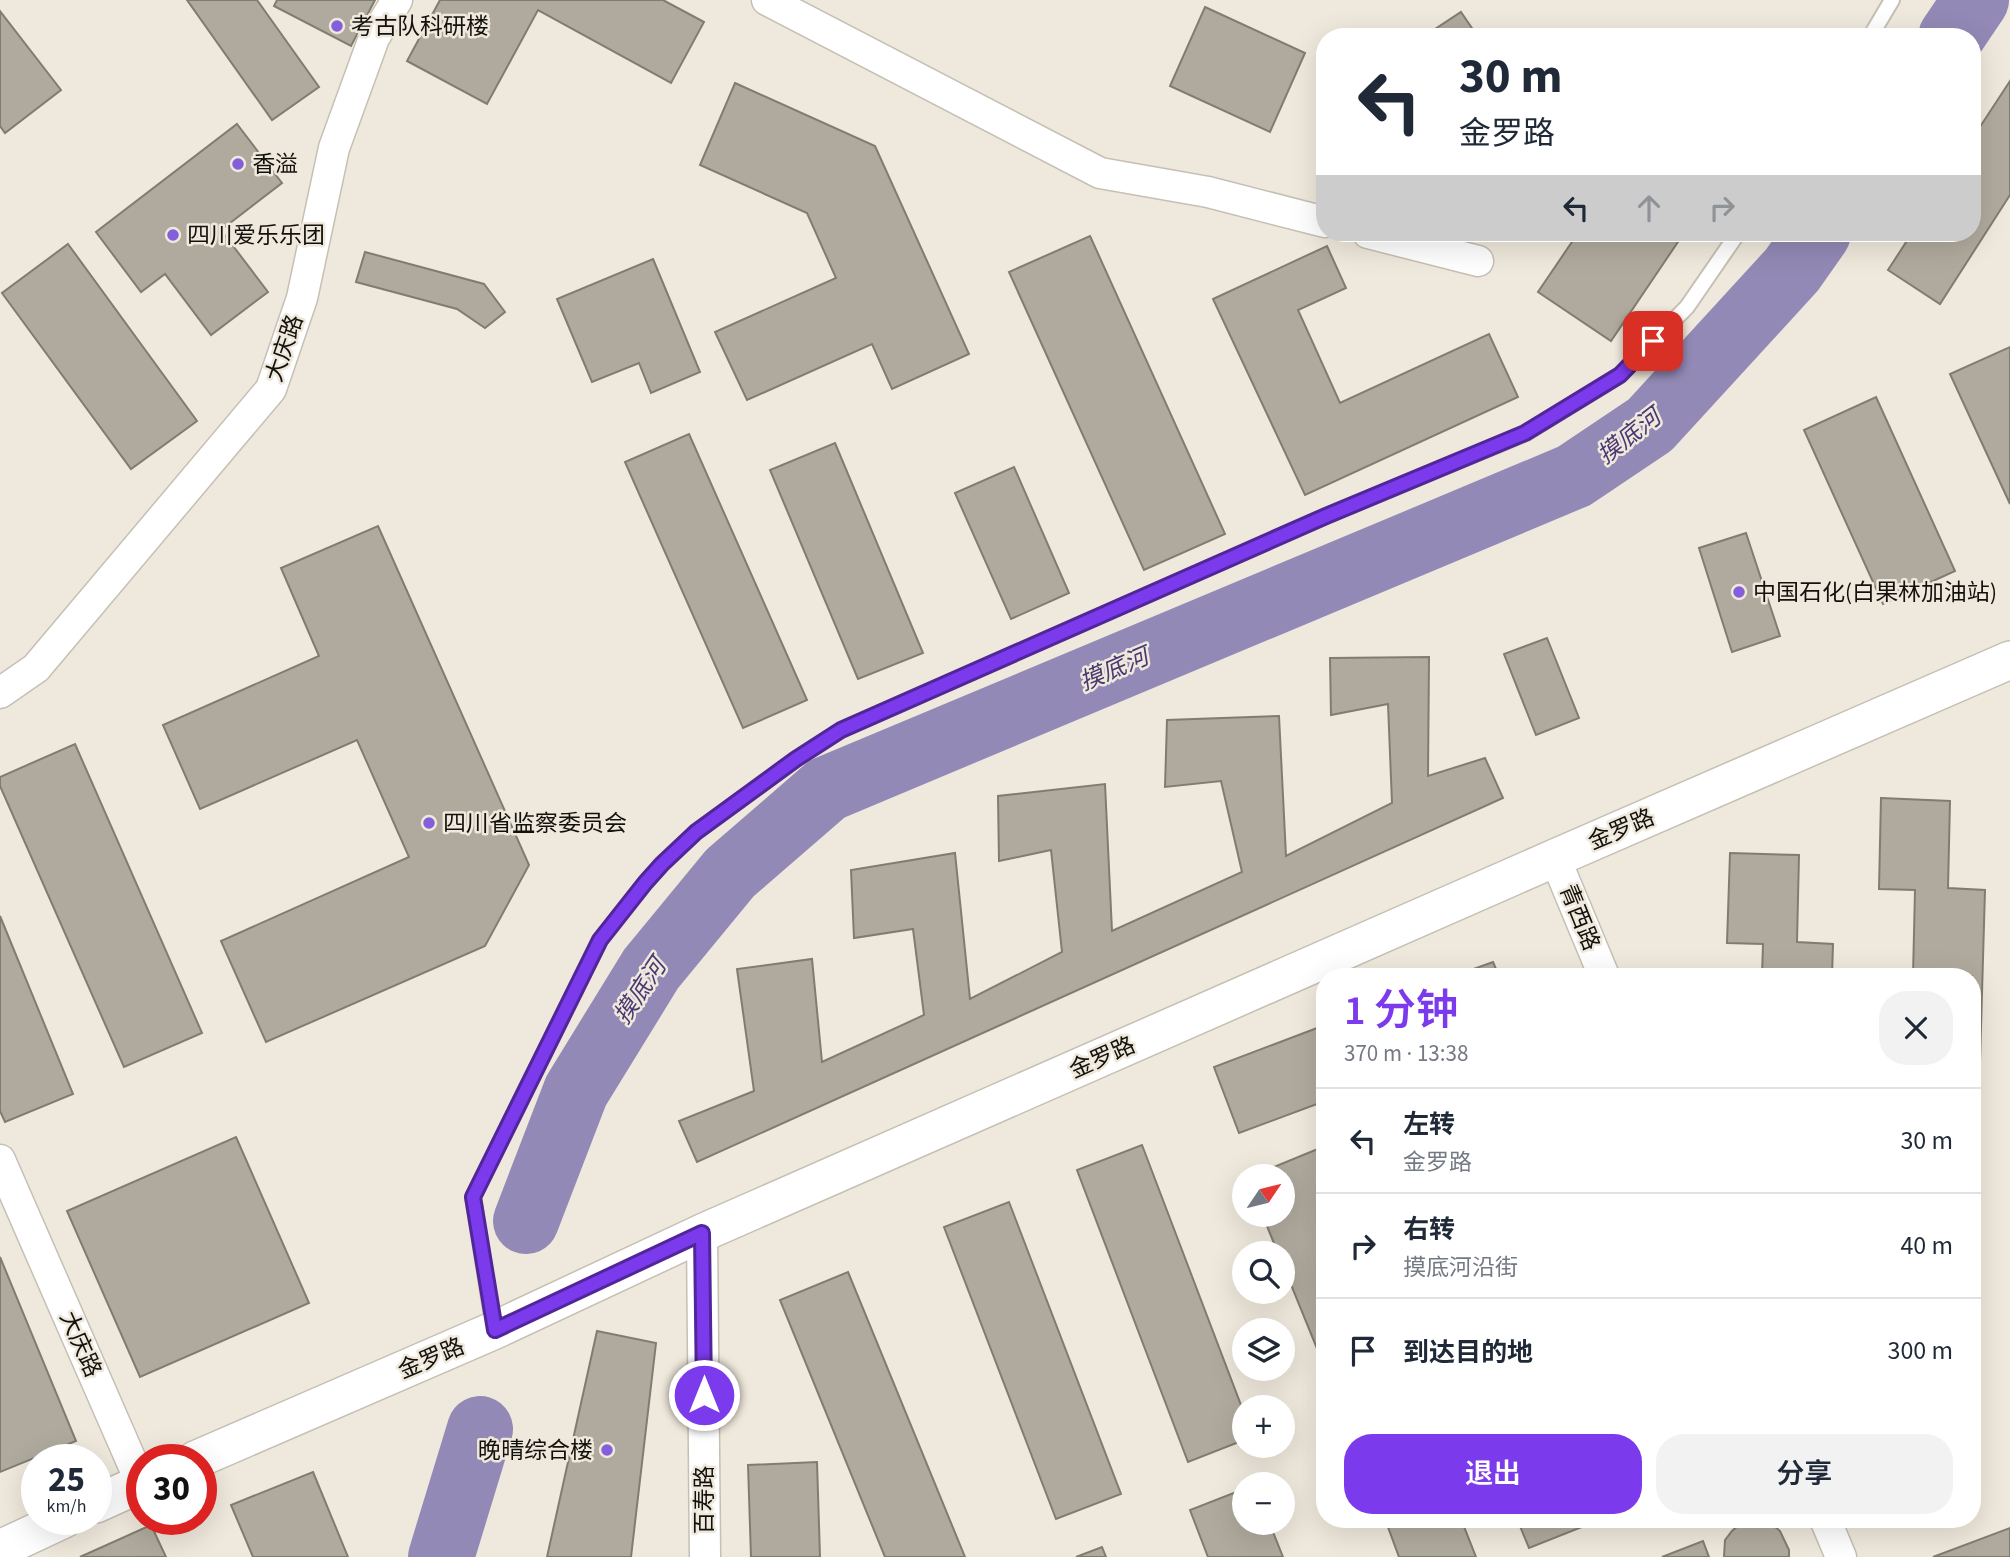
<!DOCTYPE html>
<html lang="zh">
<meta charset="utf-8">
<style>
:root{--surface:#fff;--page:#f2f2f3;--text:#1f2937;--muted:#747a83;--line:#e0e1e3;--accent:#7c3aed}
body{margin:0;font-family:"Source Sans 3","Noto Sans SC",sans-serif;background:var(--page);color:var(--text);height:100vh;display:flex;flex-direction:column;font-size:26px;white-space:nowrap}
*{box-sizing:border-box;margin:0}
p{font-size:23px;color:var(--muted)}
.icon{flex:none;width:38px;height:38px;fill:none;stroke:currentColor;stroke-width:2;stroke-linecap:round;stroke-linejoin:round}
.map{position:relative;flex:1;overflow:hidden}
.details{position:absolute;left:1316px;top:968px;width:665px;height:560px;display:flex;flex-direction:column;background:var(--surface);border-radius:28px;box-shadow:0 7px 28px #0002}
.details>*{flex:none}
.top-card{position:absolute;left:1316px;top:28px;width:665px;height:214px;border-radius:28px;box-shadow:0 7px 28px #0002;background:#fff;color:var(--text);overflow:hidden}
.needle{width:46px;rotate:55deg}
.controls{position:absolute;left:1232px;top:1164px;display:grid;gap:14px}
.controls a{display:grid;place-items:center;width:63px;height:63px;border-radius:50%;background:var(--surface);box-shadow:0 7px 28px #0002;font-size:35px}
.speed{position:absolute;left:21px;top:1444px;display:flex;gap:14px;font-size:35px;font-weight:700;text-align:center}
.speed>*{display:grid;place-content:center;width:91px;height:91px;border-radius:50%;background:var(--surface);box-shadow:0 7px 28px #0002;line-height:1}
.speed small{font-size:18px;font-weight:400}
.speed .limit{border:10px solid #d22;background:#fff;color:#111}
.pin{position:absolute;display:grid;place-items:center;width:60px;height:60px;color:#fff;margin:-30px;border-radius:14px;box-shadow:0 4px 10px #0006}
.me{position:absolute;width:77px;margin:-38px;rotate:0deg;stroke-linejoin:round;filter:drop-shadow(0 0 5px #0008)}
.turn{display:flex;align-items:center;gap:24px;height:147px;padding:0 28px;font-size:32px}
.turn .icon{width:91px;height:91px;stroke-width:2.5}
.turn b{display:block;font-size:49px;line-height:60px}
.lanes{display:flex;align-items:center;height:66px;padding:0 28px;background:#0003;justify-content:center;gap:35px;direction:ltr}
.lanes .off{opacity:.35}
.round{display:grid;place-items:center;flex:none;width:74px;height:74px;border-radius:28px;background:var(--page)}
.overview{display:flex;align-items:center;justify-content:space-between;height:119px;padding:0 28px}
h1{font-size:42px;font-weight:600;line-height:52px;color:var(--accent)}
.primary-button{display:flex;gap:14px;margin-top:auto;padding:14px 28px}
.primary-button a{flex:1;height:80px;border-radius:28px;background:var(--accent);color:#fff;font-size:28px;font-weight:600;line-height:80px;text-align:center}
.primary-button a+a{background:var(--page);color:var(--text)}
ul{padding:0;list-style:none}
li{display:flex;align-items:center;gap:21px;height:105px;padding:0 28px;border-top:2px solid var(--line)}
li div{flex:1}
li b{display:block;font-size:26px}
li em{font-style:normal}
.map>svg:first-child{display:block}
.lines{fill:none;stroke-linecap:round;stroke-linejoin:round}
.river{stroke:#9389b6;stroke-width:66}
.building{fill:#b0aa9e;stroke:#827c70;stroke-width:2}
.service-casing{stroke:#c6c0b4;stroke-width:18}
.minor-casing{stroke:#c6c0b4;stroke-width:33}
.tertiary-casing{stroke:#c6c0b4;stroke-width:40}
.service{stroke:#fff;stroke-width:14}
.minor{stroke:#fff;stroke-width:30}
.tertiary{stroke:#fff;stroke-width:37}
.route-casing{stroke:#51269a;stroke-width:18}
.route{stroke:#7c3aed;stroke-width:12}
.poi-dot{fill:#855fd9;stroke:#efe8dc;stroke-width:2.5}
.labels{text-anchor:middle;stroke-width:5;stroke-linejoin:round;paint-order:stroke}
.poi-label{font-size:23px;fill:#13110c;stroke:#efe8dc;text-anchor:start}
.street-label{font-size:23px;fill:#13110c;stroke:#efe8dc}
.water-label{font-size:24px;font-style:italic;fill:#493872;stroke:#efe8dc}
</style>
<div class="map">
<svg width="2010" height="1557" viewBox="0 0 2010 1557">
<rect width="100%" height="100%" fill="#efe8dc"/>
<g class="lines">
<g class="river">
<path d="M1951,37L1976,0"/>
<path d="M526,1221L576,1091L651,969L730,873L827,789L1574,476L1650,425L1792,270L1818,233"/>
<path d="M441,1557L480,1429"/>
</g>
</g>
<g class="building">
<path d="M187,0H257L319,87L272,120Z"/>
<path d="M277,0H375L351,46L274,6Z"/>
<path d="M440,0H663L704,22L671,83L538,10L487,104L407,61Z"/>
<path d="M1205,7L1305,53L1270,132L1170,86Z"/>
<path d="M0,11L61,90L5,133L0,126Z"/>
<path d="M1461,12L1478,37H1423Z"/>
<path d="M2010,81V195L1940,304L1888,270L1912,233H1972V139Z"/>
<path d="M735,83L875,146L969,354L892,389L872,344L747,400L715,332L836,278L807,213L700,165Z"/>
<path d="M237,124L282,183L221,230L268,292L211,335L165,274L141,292L96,232Z"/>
<path d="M1578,233H1684L1611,341L1538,292Z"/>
<path d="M1090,236L1225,534L1144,570L1009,272Z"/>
<path d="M68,244L197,421L131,469L2,293Z"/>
<path d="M1327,246L1346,288L1298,310L1340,403L1489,334L1518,397L1305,495L1213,299Z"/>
<path d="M365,252L484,284L505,312L485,328L457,309L356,282Z"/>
<path d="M653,259L700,372L651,393L639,363L592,382L557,299Z"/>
<path d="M2010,347V504L1950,374Z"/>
<path d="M1876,397L1955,571L1883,604L1804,430Z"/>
<path d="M689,434L807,700L743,728L625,462Z"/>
<path d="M835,443L923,653L858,679L770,470Z"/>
<path d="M1014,467L1069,593L1011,619L955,493Z"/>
<path d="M378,526L529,865L485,946L266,1042L221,941L409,857L357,740L200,809L163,725L319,656L281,568Z"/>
<path d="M1746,533L1780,636L1732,652L1699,548Z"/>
<path d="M1547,638L1579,718L1536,735L1504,654Z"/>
<path d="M1429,657L1428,776L1485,758L1503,798L697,1162L679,1121L754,1091L737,969L812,959L822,1062L924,1015L913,929L854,938L851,870L955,853L970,999L1062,952L1051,850L999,861L998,796L1105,784L1112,931L1242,872L1221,781L1165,787L1167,720L1279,716L1286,856L1392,803L1388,704L1331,715L1330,658Z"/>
<path d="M75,744L202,1033L124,1067L0,786V777Z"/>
<path d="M1881,798L1950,801L1948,888L1985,890L1977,1165H1972V976H1913L1915,890L1879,889Z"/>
<path d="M1730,853L1799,855L1797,942L1833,944L1832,976H1762L1763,944L1727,943Z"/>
<path d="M0,916L73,1094L5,1122L0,1111Z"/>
<path d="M1493,962L1499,976H1454Z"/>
<path d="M1325,1025V1101L1239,1133L1214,1067Z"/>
<path d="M236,1137L309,1303L140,1377L67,1211Z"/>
<path d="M1142,1145L1244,1413V1440L1188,1462L1077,1170Z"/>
<path d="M1325,1146V1354L1320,1356L1283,1265V1253H1278L1262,1214H1283V1176H1252Z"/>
<path d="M1009,1202L1121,1494L1056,1519L944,1227Z"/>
<path d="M0,1257L76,1441L0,1472Z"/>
<path d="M848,1272L965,1557H885L780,1300Z"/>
<path d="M597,1331L656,1343L631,1557H547Z"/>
<path d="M817,1462L820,1557H751L748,1465Z"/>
<path d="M313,1472L348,1557H253L231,1505Z"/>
<path d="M1244,1489V1522H1269L1283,1557H1208L1190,1510Z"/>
<path d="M1385,1519H1461L1476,1557H1399Z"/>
<path d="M1517,1519H1602L1529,1548Z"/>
<path d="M1751,1520H1762L1772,1524L1780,1531L1789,1550V1557H1724L1725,1540L1732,1531L1740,1524Z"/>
<path d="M151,1525L166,1557H80Z"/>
<path d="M2010,1528V1557H1933Z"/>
<path d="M1703,1541L1709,1557H1662Z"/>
<path d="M1102,1547L1106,1557H1076Z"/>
</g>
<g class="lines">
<g class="service-casing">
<g id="service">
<path d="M1870,37L1892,0"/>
<path d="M494,1329L473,1197L600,940L645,883L662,864L696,832L796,759L841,730L1326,516L1526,433L1620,375L1687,307L1738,233"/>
</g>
</g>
<g class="minor-casing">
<g id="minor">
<path d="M767,0L1100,173L1208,192L1325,222"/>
<path d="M1368,233L1478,261"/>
<path d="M0,693L36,668L271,389L302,298L334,148L374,38L397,0"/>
<path d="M1555,858L1604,976"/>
<path d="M0,1160L141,1483"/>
<path d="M702,1233L705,1557"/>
<path d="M1825,1519L1841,1557"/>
</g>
</g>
<g class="tertiary-casing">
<g id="tertiary">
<path d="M195,1460L495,1330L702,1233L1555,858L2010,660"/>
<path d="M96,1504L142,1483"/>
<path d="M0,1549L64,1519"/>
</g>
</g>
<use href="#service" class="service"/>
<use href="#minor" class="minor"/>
<use href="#tertiary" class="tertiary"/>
</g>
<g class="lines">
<g class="route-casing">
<path id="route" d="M704,1395L702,1233L495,1330L473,1197L600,940L645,883L662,864L696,832L796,759L841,730L1326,516L1525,433L1620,375L1653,341"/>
</g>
<use href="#route" class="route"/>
</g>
<g class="poi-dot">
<circle cx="337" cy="26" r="7"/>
<circle cx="238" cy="164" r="7"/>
<circle cx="173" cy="235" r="7"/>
<circle cx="1739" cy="592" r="7"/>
<circle cx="429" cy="823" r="7"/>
<circle cx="607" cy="1450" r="7"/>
</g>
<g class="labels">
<g class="poi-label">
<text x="351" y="34">考古队科研楼</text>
<text x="252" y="172">香溢</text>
<text x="187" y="243">四川爱乐乐团</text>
<text x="1753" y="600">中国石化(白果林加油站)</text>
<text x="443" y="831">四川省监察委员会</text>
<text x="593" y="1458" text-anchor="end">晚晴综合楼</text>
</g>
<g class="street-label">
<text transform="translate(284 348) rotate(-71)" y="8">大庆路</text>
<text transform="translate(1621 829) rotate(-23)" y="8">金罗路</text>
<text transform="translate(1580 917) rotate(68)" y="8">青西路</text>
<text transform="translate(1102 1057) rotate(-24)" y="8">金罗路</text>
<text transform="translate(81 1344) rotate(66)" y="8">大庆路</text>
<text transform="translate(431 1358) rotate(-23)" y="8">金罗路</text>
<text transform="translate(704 1500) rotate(-90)" y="8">百寿路</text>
</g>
<g class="water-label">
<text transform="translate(1629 436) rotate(-38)" y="8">摸底河</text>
<text transform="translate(1114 669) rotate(-23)" y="8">摸底河</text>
<text transform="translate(640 991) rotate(-56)" y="8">摸底河</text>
</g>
</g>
</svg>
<div class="controls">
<a><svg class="needle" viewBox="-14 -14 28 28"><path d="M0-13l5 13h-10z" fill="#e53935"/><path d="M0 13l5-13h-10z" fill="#747a83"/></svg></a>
<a><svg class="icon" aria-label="search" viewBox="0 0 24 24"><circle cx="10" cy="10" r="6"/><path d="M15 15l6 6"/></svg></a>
<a><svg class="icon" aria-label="layers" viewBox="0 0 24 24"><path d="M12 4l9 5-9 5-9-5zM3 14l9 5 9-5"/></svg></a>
<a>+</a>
<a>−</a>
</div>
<div class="speed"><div>25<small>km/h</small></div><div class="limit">30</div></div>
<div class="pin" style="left:1653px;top:341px;background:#d93025"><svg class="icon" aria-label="arrive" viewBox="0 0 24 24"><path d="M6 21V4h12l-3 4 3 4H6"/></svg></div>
<svg class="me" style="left:704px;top:1395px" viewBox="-20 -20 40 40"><circle r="17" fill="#7c3aed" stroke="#fff" stroke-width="3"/><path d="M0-11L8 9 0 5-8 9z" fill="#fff"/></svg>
<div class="top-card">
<div class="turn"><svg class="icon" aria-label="left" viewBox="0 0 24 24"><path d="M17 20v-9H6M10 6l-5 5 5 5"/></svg><div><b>30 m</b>金罗路</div></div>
<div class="lanes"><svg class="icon" aria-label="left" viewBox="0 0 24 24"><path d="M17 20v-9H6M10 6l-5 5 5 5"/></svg><svg class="icon off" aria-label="ahead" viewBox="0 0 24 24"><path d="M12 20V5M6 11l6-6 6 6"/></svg><svg class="icon off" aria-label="right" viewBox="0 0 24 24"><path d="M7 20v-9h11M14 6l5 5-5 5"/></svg></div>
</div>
<section class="details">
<div class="overview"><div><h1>1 分钟</h1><p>370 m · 13:38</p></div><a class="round"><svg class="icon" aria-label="close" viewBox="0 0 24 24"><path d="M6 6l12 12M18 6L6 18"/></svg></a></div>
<ul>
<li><svg class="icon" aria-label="left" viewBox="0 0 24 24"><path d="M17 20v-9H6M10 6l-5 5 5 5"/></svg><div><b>左转</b><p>金罗路</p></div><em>30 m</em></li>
<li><svg class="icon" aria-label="right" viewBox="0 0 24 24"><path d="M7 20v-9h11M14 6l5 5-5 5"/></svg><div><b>右转</b><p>摸底河沿街</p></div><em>40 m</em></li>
<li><svg class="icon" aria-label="arrive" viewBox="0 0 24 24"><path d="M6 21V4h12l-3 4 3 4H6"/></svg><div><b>到达目的地</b></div><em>300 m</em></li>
</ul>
<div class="primary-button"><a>退出</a><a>分享</a></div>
</section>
</div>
